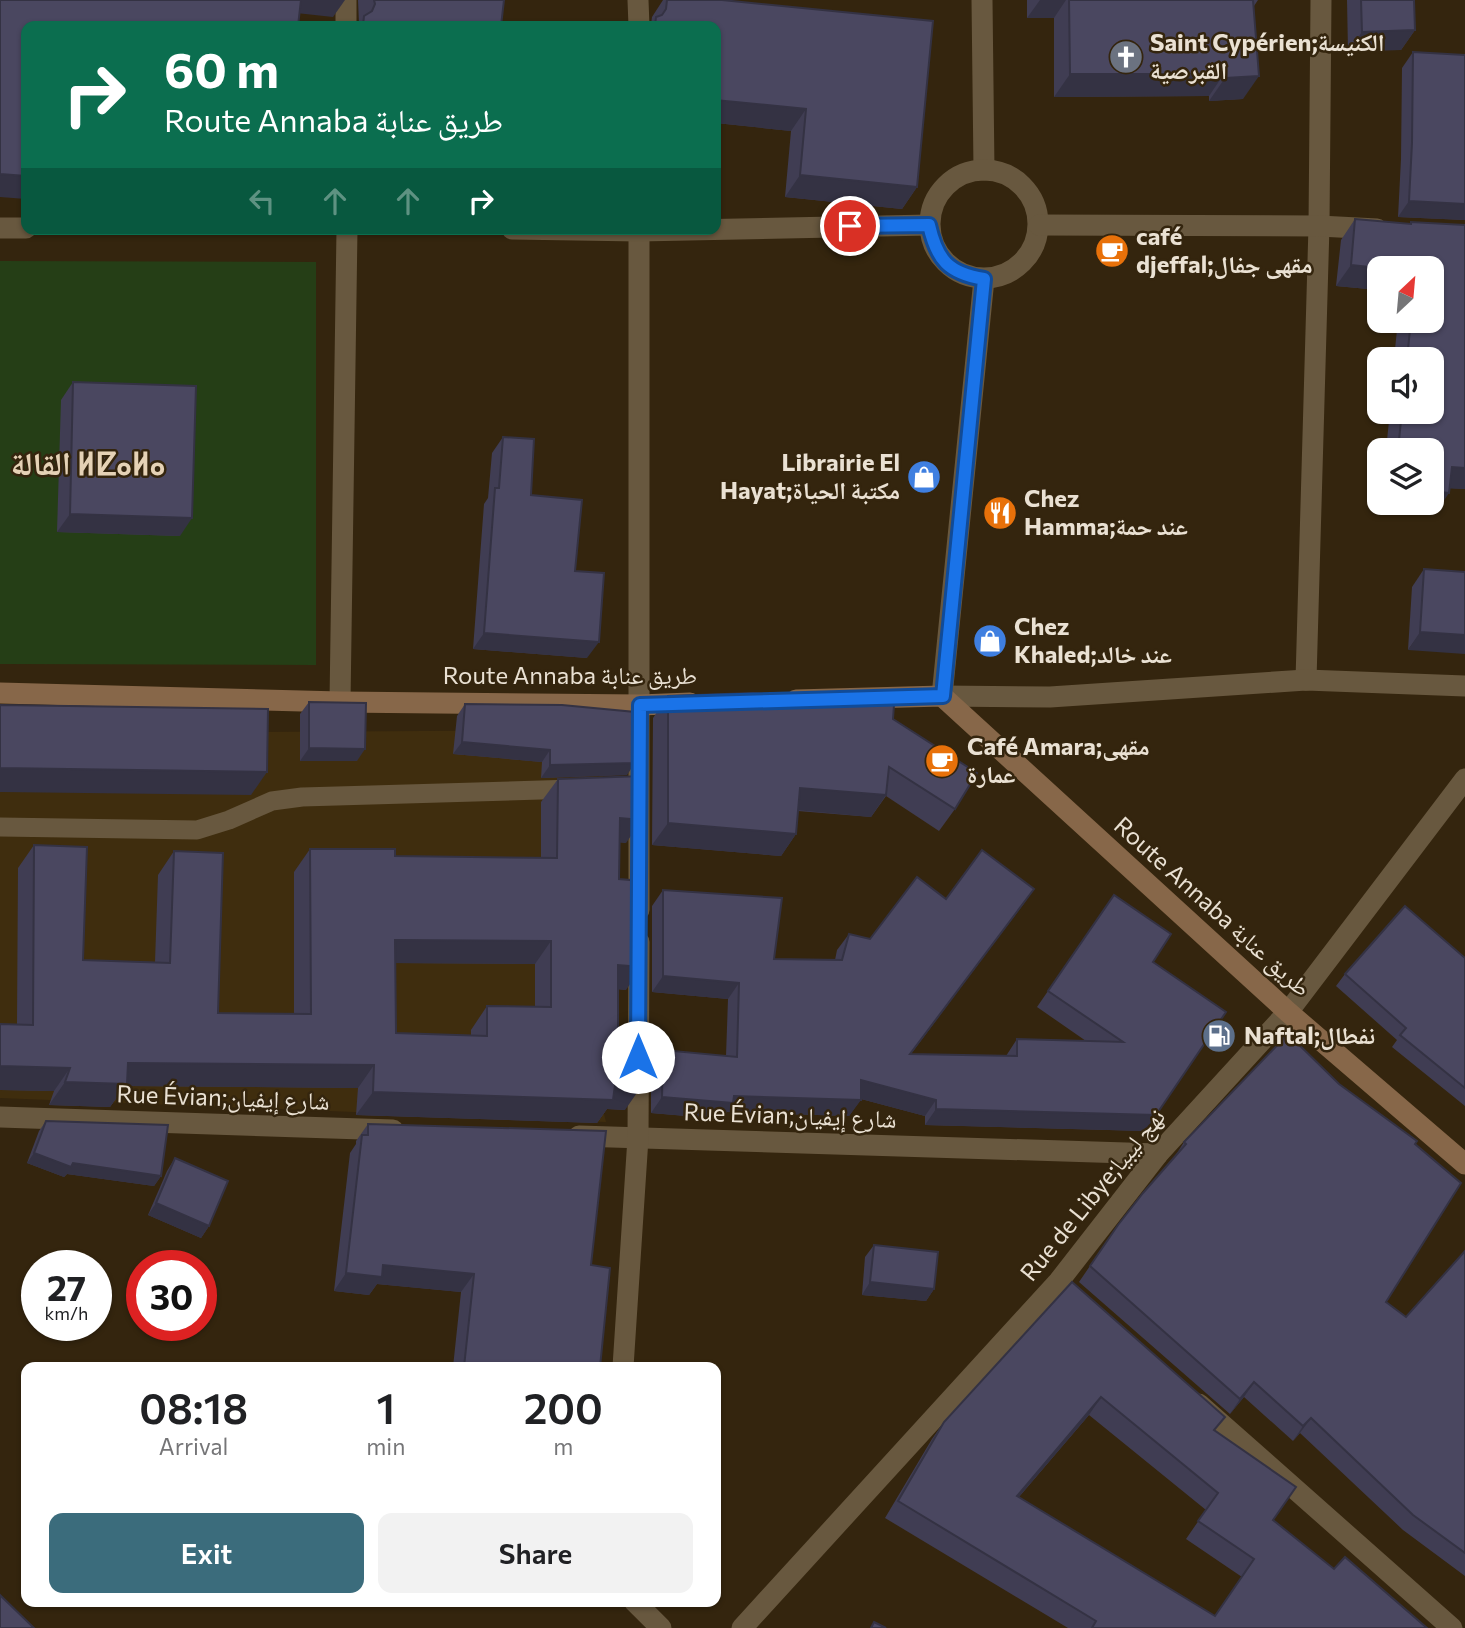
<!DOCTYPE html>
<meta charset="utf-8">
<style>
:root{--surface:#fff;--page:#f2f2f2;--text:#202124;--muted:#757577;--accent:#3b6c7c}
body{margin:0;font-family:Commissioner,"Noto Naskh Arabic","Noto Sans Tifinagh",sans-serif;background:var(--page);color:var(--text);height:100vh;display:flex;flex-direction:column;font-size:26px;white-space:nowrap}
*{box-sizing:border-box;margin:0}
p{font-size:23px;color:var(--muted)}
.icon{flex:none;width:38px;height:38px;fill:none;stroke:currentColor;stroke-width:2;stroke-linecap:round;stroke-linejoin:round}
.map{position:relative;flex:1;overflow:hidden}
.panel{position:absolute;left:21px;top:1362px;width:700px;height:245px;display:flex;flex-direction:column;background:var(--surface);border-radius:14px;box-shadow:0 2px 5px #0004}
.panel>*{flex:none}
.banner{position:absolute;left:21px;top:21px;width:700px;height:214px;border-radius:14px;box-shadow:0 2px 5px #0004;background:#0b6e4f;color:#fff;overflow:hidden}
.needle{width:46px;rotate:26deg}
.tools{position:absolute;left:1367px;top:256px;display:grid;gap:14px}
.tools a{display:grid;place-items:center;width:77px;height:77px;border-radius:14px;background:var(--surface);box-shadow:0 2px 5px #0004;font-size:35px}
.speed{position:absolute;left:21px;top:1250px;display:flex;gap:14px;font-size:35px;font-weight:700;text-align:center}
.speed>*{display:grid;place-content:center;width:91px;height:91px;border-radius:50%;background:var(--surface);box-shadow:0 2px 5px #0004;line-height:1}
.speed small{font-size:18px;font-weight:400}
.speed .limit{border:10px solid #d22;background:#fff;color:#111}
.pin{position:absolute;display:grid;place-items:center;width:60px;height:60px;color:#fff;margin:-30px;border:4px solid #fff;border-radius:50%;box-shadow:0 2px 7px #0007}
.me{position:absolute;width:77px;margin:-38px;rotate:0deg;stroke-linejoin:round;filter:drop-shadow(0 0 5px #0008)}
.turn{display:flex;align-items:center;gap:24px;height:147px;padding:0 28px;font-size:32px}
.turn .icon{width:91px;height:91px;stroke-width:2.5}
.turn b{display:block;font-size:49px;line-height:60px}
.lanes{display:flex;align-items:center;height:66px;padding:0 28px;background:#0003;justify-content:center;gap:35px;direction:ltr}
.lanes .off{opacity:.35}
.eta{display:flex;justify-content:space-evenly;align-items:center;height:119px;text-align:center}
.eta b{font-size:42px;font-weight:600;line-height:49px}
.primary-button{display:flex;gap:14px;margin-top:auto;padding:14px 28px}
.primary-button a{flex:1;height:80px;border-radius:14px;background:var(--accent);color:#fff;font-size:28px;font-weight:600;line-height:80px;text-align:center}
.primary-button a+a{background:var(--page);color:var(--text)}
.map>svg:first-child{display:block}
.built{fill:#3f2d0e}
.green{fill:#253e16}
.lines{fill:none;stroke-linecap:round;stroke-linejoin:round}
.service{stroke:#68583f;stroke-width:19}
.minor{stroke:#68583f;stroke-width:21}
.tertiary{stroke:#68583f;stroke-width:21}
.secondary{stroke:#876749;stroke-width:21}
.wall{fill:#403d53;fill-rule:evenodd}
.shaded-wall{fill:#343243}
.building{fill:#4a4760;stroke:#343243;stroke-width:2;fill-rule:evenodd}
.route-casing{stroke:#114b97;stroke-width:18}
.route{stroke:#1a73e8;stroke-width:12}
.labels{text-anchor:middle;stroke-width:5;stroke-linejoin:round;paint-order:stroke}
.poi-label{font-size:24px;font-weight:bold;fill:#eae1d3;stroke:#34250e;text-anchor:start}
.street-label{font-size:24px;fill:#eae1d3;stroke:#34250e}
.district-label{font-size:32px;font-weight:bold;fill:#e5d2b6;stroke:#34250e}
</style>
<div class="map">
<svg width="1465" height="1628" viewBox="0 0 1465 1628">
<rect width="100%" height="100%" fill="#34250e"/>
<path class="built" d="M0,728L252,732L601,730L604,809L601,1101L606,1122L0,1098Z"/>
<path class="green" d="M0,261L316,262V665L0,664Z"/>
<g class="lines">
<path class="service" d="M0,827L197,830L229,820L272,801L302,797L574,789"/>
<g class="minor">
<path d="M346,0V26"/>
<path d="M638,0L639,26"/>
<path d="M982,0L984,170"/>
<path d="M1306,680L1319,226L1321,0"/>
<path d="M942,696L984,279"/>
<path d="M340,702L347,229"/>
<path d="M639,910V229"/>
<path d="M0,1117L393,1130"/>
<path d="M579,1136L1158,1154"/>
<path d="M623,1367L638,1138L639,942"/>
<path d="M1199,1404L1452,1628"/>
<path d="M634,1601L661,1628"/>
</g>
<g class="tertiary">
<circle cx="984" cy="224" r="54"/>
<path d="M1039,225L1319,226L1377,229"/>
<path d="M0,228H26"/>
<path d="M512,229L639,231L929,225"/>
<path d="M942,696L1050,697L1306,680L1465,686"/>
<path d="M742,1628L1059,1281L1158,1154L1288,1012L1465,779"/>
</g>
<g class="secondary">
<path d="M0,693L340,702L640,705L690,703"/>
<path d="M796,700L942,696L1288,1012L1465,1164"/>
</g>
</g>
<g class="wall">
<path d="M358,0H504L501,26H357L359,24Z"/>
<path d="M663,0H722L917,187L902,209L785,197L791,131L716,123V26H650L651,24L652,17Z"/>
<path d="M1027,0H1258L1254,6L1243,99L1209,101V96L1054,97V18H1027Z"/>
<path d="M1347,0H1414L1415,30L1401,50L1348,51Z"/>
<path d="M1413,52L1465,220L1398,217L1401,159L1402,68Z"/>
<path d="M1355,219L1410,224L1411,222L1465,225V489L1450,488L1435,514L1380,508L1381,502H1432V450H1386L1390,411H1432V359H1394L1398,320H1432V268H1379V290L1336,286L1341,240Z"/>
<path d="M73,382L180,536L57,532L61,400Z"/>
<path d="M503,437L531,495L575,571L587,658L473,649L484,504L488,498L492,453Z"/>
<path d="M1424,569L1465,572L1408,650L1412,587Z"/>
<path d="M668,696L893,719L955,809L939,831L886,796L871,817L798,811L796,834L781,856L652,845L653,718Z"/>
<path d="M309,702L357,761H300V714Z"/>
<path d="M465,704L627,775L541,778L542,762L453,754L457,716Z"/>
<path d="M558,779L626,843L619,842V879L626,990L618,989V1039L625,1110L607,1109L597,1123L356,1115L358,1088L125,1086L110,1107L49,1105L54,1091L0,1090V1024H17L18,868L34,845L83,960L155,962L158,875L174,851L218,1013L294,1014V872L310,849L395,856L541,858V802ZM395,963L535,964V1007L487,1006L471,1030V1036L396,1033Z"/>
<path d="M1034,889L911,1054L1006,1056L1017,1039L1086,1041L1037,1007L1114,895L1153,962L1145,1131L925,1125V1116L861,1099L849,1116L727,1112L722,1119L651,1113V1066L663,1050L726,1056L728,999L652,992V906L663,890L774,959L835,960L837,950L849,934L870,939L946,899Z"/>
<path d="M1465,958V1106L1392,1047L1397,1040L1336,986L1345,974Z"/>
<path d="M1339,1084L1415,1144L1386,1302L1406,1317L1465,1251V1576L1403,1530L1300,1433L1293,1441L1244,1397L1230,1414L1079,1282L1118,1225L1174,1158L1184,1142Z"/>
<path d="M46,1121L161,1176L154,1186L67,1174L64,1177L27,1163L39,1131Z"/>
<path d="M368,1124L591,1265L600,1367H453L461,1292L377,1284L369,1295L334,1291L350,1153L356,1144V1141Z"/>
<path d="M175,1158L209,1226L201,1238L148,1215L167,1171Z"/>
<path d="M874,1245L934,1289L926,1301L862,1295L865,1257Z"/>
<path d="M1072,1282L1215,1431L1273,1520L1334,1569L1427,1628H1068L885,1518L932,1439L944,1422ZM1089,1415L1206,1510L1186,1539L1242,1577L1215,1616L1019,1497Z"/>
</g>
<g class="shaded-wall">
<path d="M295,0H345L333,17L287,12Z"/>
<path d="M1040,0H1066L1054,18H1027Z"/>
<path d="M1415,30L1401,50L1348,51L1362,32Z"/>
<path d="M1070,74H1224L1209,96L1054,97Z"/>
<path d="M1259,76L1243,99L1209,101L1225,78Z"/>
<path d="M716,100L806,109L791,131L716,123Z"/>
<path d="M0,174L26,176V199L0,197Z"/>
<path d="M800,175L917,187L902,209L785,197Z"/>
<path d="M1409,201L1465,204V220L1398,217Z"/>
<path d="M1351,265L1379,268V290L1336,286Z"/>
<path d="M1452,467L1465,468V489L1437,488Z"/>
<path d="M1432,491L1449,493L1435,514L1380,508L1385,502H1432Z"/>
<path d="M70,514L192,518L180,536L57,532Z"/>
<path d="M1420,632L1465,635V654L1408,650Z"/>
<path d="M484,633L599,642L587,658L473,649Z"/>
<path d="M462,742L550,750L542,762L453,754Z"/>
<path d="M309,748L365,749L357,761H300Z"/>
<path d="M635,763L627,775L541,778L550,765Z"/>
<path d="M0,768L267,772L251,795L0,792Z"/>
<path d="M800,788L886,795L871,817L785,809Z"/>
<path d="M620,818L642,820L626,843L603,841Z"/>
<path d="M668,823L796,834L781,856L652,845Z"/>
<path d="M1034,889L1023,905L898,1070L910,1054Z"/>
<path d="M395,940L551,941L535,964L379,963Z"/>
<path d="M618,965L642,967L626,990L602,988Z"/>
<path d="M663,976L739,983L728,999L652,992Z"/>
<path d="M128,1063L374,1065L358,1088L125,1086L110,1107L49,1105L65,1082Z"/>
<path d="M0,1066L70,1068L54,1091L0,1090Z"/>
<path d="M861,1080L936,1100L925,1116L850,1096Z"/>
<path d="M615,1085L641,1087L625,1110L607,1109L597,1123L356,1115L373,1092Z"/>
<path d="M734,1096L861,1100L849,1116L727,1112L722,1119L651,1113L662,1097Z"/>
<path d="M936,1109L1156,1115L1145,1131L925,1125Z"/>
<path d="M34,1153L161,1176L154,1186L67,1174L64,1177L27,1163Z"/>
<path d="M156,1203L209,1226L201,1238L148,1215Z"/>
<path d="M383,1265L474,1274L461,1292L377,1284L369,1295L334,1291L346,1273Z"/>
<path d="M870,1282L934,1289L926,1301L862,1295Z"/>
<path d="M1254,1382L1244,1397L1230,1414L1240,1399Z"/>
<path d="M1101,1397L1089,1415L1005,1513L1017,1496Z"/>
<path d="M1311,1418L1300,1433L1293,1441L1303,1426Z"/>
</g>
<g class="building">
<path d="M0,0H301L298,26H26V176L0,174Z"/>
<path d="M374,0H504L501,26H363L364,16L372,11L375,4Z"/>
<path d="M667,0H722L933,21L917,187L800,175L806,109L716,100V102V26H655L656,17L662,15L666,9Z"/>
<path d="M1069,0H1253L1259,76L1225,78L1224,74H1070Z"/>
<path d="M1361,0H1414L1415,30L1362,32Z"/>
<path d="M1413,52L1465,55V204L1409,201L1412,143Z"/>
<path d="M1355,219L1411,224V222L1465,225V468L1452,467L1449,493L1432,491V450H1398L1402,411H1432V359H1407L1411,320H1432V268H1379L1351,265Z"/>
<path d="M73,382L196,386L192,518L70,514Z"/>
<path d="M503,437L534,439L531,495L582,500L575,571L604,573L599,642L484,633L495,488H499Z"/>
<path d="M1424,569L1465,572V635L1420,632Z"/>
<path d="M753,693L894,705L893,719L977,773L955,809L889,767L886,795L800,788L796,834L668,823V696Z"/>
<path d="M309,702L366,703L365,749L309,748Z"/>
<path d="M465,704L562,705L635,712V763L550,765V750L462,742Z"/>
<path d="M0,705L268,709L267,772L0,768Z"/>
<path d="M643,776L642,820L620,818L619,879L642,881V967L618,965V1039L641,1041V1087L615,1085L613,1100L373,1092L374,1065L128,1063L127,1084L65,1082L70,1068L0,1066V1024L33,1025L34,845L87,847L83,960L170,963L174,851L223,853L218,1013L311,1014L310,849H395V856L557,858L558,779ZM395,940L551,941V1007L487,1006V1036L396,1033Z"/>
<path d="M982,850L1034,889L910,1054L1017,1056V1039L1123,1042L1048,991L1114,895L1171,934L1153,962L1226,1012L1156,1115L936,1109V1100L861,1080V1100L734,1096L733,1103L662,1097L663,1050L737,1057L739,983L663,976V890L782,898L774,959L842,960L849,934L870,939L917,877L946,899Z"/>
<path d="M1405,906L1465,958V1088L1400,1035L1406,1028L1345,974Z"/>
<path d="M1288,1034L1339,1084L1417,1141L1415,1144L1461,1183L1386,1302L1406,1317L1465,1251V1553L1413,1515L1311,1418L1303,1426L1254,1382L1240,1399L1090,1266L1118,1225L1143,1193L1186,1144L1184,1142Z"/>
<path d="M46,1121L168,1125L161,1176L73,1163L71,1167L34,1153Z"/>
<path d="M368,1124L606,1131L591,1265L610,1268L600,1367H464L474,1274L383,1265L382,1277L346,1273L362,1135H368Z"/>
<path d="M175,1158L228,1181L209,1226L156,1203Z"/>
<path d="M874,1245L938,1252L934,1289L870,1282Z"/>
<path d="M1072,1282L1225,1417L1214,1430L1296,1487L1273,1520L1334,1569L1345,1557L1427,1628H1092L1096,1621L898,1501L944,1422ZM1101,1397L1218,1493L1198,1521L1254,1559L1215,1616L1017,1496Z"/>
<path d="M372,1363L403,1367H372Z"/>
<path d="M0,1595L34,1628H0Z"/>
<path d="M874,1622L886,1628H871Z"/>
</g>
<g class="lines">
<g class="route-casing">
<path id="route" d="M638,1057L640,705L943,696L984,279C948,273 937,260 929,225L850,226"/>
</g>
<use href="#route" class="route"/>
</g>
<defs>
<g id="church-disc" transform="scale(1.75)"><circle r="9.5" fill="#6b7280" stroke="#34250e"/><path d="M-1.2-6h2.4v3.5h3.3v2.4h-3.3V6h-2.4V-.1h-3.3v-2.4h3.3Z" fill="#fff"/></g>
<g id="cafe-disc" transform="scale(1.75)"><circle r="9.5" fill="#e8710a" stroke="#34250e"/><path d="M-5.5-4.5H6V0H3Q3 3.5 0 3.5H-2.5Q-5.5 3.5-5.5 0ZM3-3.2v2h1.7v-2ZM-6 4.5H4V6H-6Z" fill="#fff"/></g>
<g id="shop-disc" transform="scale(1.75)"><circle r="9.5" fill="#3f7fe0" stroke="#34250e"/><path d="M-5-2.5h2.3a2.7 3.5 0 0 1 5.4 0H5L5.5 6h-11ZM-1.5-2.5h3a1.5 2.3 0 0 0-3 0Z" fill="#fff"/></g>
<g id="restaurant-disc" transform="scale(1.75)"><circle r="9.5" fill="#e8710a" stroke="#34250e"/><path d="M-5-6h1v4h1v-4h1v4h1v-4h1v5L-1.5 .5V6h-2V.5L-5-1ZM5-6V6H3V1.5H1.5Q1.5-4 5-6Z" fill="#fff"/></g>
<g id="fuel-disc" transform="scale(1.75)"><circle r="9.5" fill="#5c6f8a" stroke="#34250e"/><path d="M-5.5-6h7V0h2V4h1.3V-2.5L3-4.5l.8-.8L6-3V5H2.5V1h-1V6h-7ZM-4.2-4.7v3.2H.2V-4.7Z" fill="#fff"/></g>
</defs>
<g fill-rule="evenodd">
<use href="#church-disc" x="1126" y="57"/>
<use href="#cafe-disc" x="1112" y="251"/>
<use href="#shop-disc" x="924" y="477"/>
<use href="#restaurant-disc" x="1000" y="513"/>
<use href="#shop-disc" x="990" y="641"/>
<use href="#cafe-disc" x="942" y="761"/>
<use href="#fuel-disc" x="1219" y="1036"/>
</g>
<g class="labels">
<g class="poi-label">
<text x="1150" y="51">Saint Cypérien;الكنيسة<tspan x="1150" dy="28">القبرصية</tspan></text>
<text x="1136" y="245">café<tspan x="1136" dy="28">djeffal;مقهى جفال</tspan></text>
<text x="900" y="471" text-anchor="end">Librairie El<tspan x="900" dy="28">Hayat;مكتبة الحياة</tspan></text>
<text x="1024" y="507">Chez<tspan x="1024" dy="28">Hamma;عند حمة</tspan></text>
<text x="1014" y="635">Chez<tspan x="1014" dy="28">Khaled;عند خالد</tspan></text>
<text x="967" y="755">Café Amara;مقهى<tspan x="967" dy="28">عمارة</tspan></text>
<text x="1244" y="1044">Naftal;نفطال</text>
</g>
<g class="street-label">
<text x="570" y="684">Route Annaba طريق عنابة</text>
<text transform="translate(1212 907) rotate(42)" y="8">Route Annaba طريق عنابة</text>
<text transform="translate(223 1098) rotate(2)" y="8">Rue Évian;شارع إيفيان</text>
<text transform="translate(790 1116) rotate(2)" y="8">Rue Évian;شارع إيفيان</text>
<text transform="translate(1093 1195) rotate(-51)" y="8">Rue de Libye;نهج ليبيا</text>
</g>
<g class="district-label">
<text x="88" y="475">القالة ⵍⵇⴰⵍⴰ</text>
</g>
</g>
</svg>
<div class="tools">
<a><svg class="needle" viewBox="-14 -14 28 28"><path d="M0-13l5 13h-10z" fill="#e53935"/><path d="M0 13l5-13h-10z" fill="#757577"/></svg></a>
<a><svg class="icon" aria-label="sound" viewBox="0 0 24 24"><path d="M4 9h4l5-4v14l-5-4H4zM17 9q2 3 0 6"/></svg></a>
<a><svg class="icon" aria-label="layers" viewBox="0 0 24 24"><path d="M12 4l9 5-9 5-9-5zM3 14l9 5 9-5"/></svg></a>
</div>
<div class="speed"><div>27<small>km/h</small></div><div class="limit">30</div></div>
<div class="pin" style="left:850px;top:226px;background:#d93025"><svg class="icon" aria-label="arrive" viewBox="0 0 24 24"><path d="M6 21V4h12l-3 4 3 4H6"/></svg></div>
<svg class="me" style="left:638px;top:1057px" viewBox="-20 -20 40 40"><circle r="19" fill="#fff"/><path d="M0-13L10 11 0 6-10 11z" fill="#1a73e8"/></svg>
<div class="banner">
<div class="turn"><svg class="icon" aria-label="right" viewBox="0 0 24 24"><path d="M7 20v-9h11M14 6l5 5-5 5"/></svg><div><b>60 m</b>Route Annaba طريق عنابة</div></div>
<div class="lanes"><svg class="icon off" aria-label="left" viewBox="0 0 24 24"><path d="M17 20v-9H6M10 6l-5 5 5 5"/></svg><svg class="icon off" aria-label="ahead" viewBox="0 0 24 24"><path d="M12 20V5M6 11l6-6 6 6"/></svg><svg class="icon off" aria-label="ahead" viewBox="0 0 24 24"><path d="M12 20V5M6 11l6-6 6 6"/></svg><svg class="icon" aria-label="right" viewBox="0 0 24 24"><path d="M7 20v-9h11M14 6l5 5-5 5"/></svg></div>
</div>
<section class="panel">
<div class="eta">
<div><b>08:18</b><p>Arrival</p></div>
<div><b>1</b><p>min</p></div>
<div><b>200</b><p>m</p></div>
</div>
<div class="primary-button"><a>Exit</a><a>Share</a></div>
</section>
</div>
